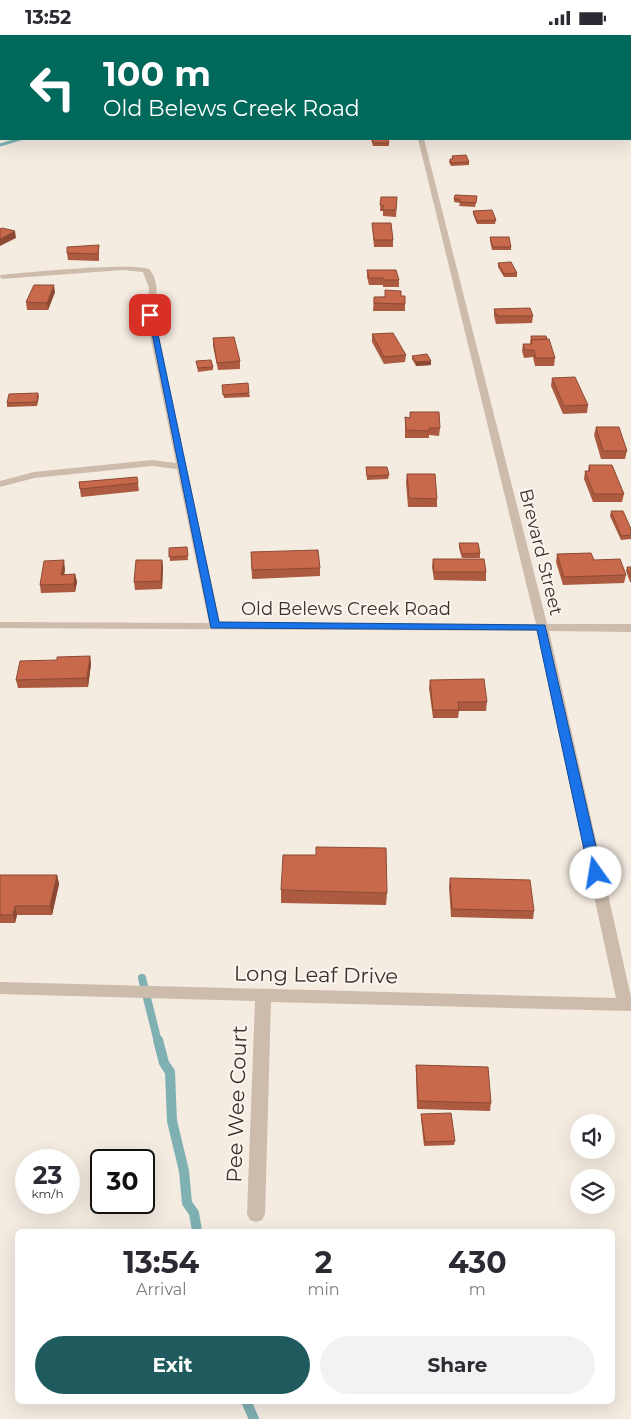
<!DOCTYPE html>
<style>
:root{--surface:#fff;--page:#f2f2f3;--text:#2b2b33;--muted:#7c7c81;--accent:#1f5a5e}
body{margin:0;font-family:Montserrat,sans-serif;background:var(--page);color:var(--text);height:100vh;display:flex;flex-direction:column;font-size:19px;white-space:nowrap}
*{box-sizing:border-box;margin:0}
p{font-size:16px;color:var(--muted)}
.icon{flex:none;width:28px;height:28px;fill:none;stroke:currentColor;stroke-width:2;stroke-linecap:round;stroke-linejoin:round}
.map{position:relative;flex:1;overflow:hidden}
.sheet{position:absolute;left:15px;top:1194px;width:600px;height:175px;display:flex;flex-direction:column;background:var(--surface);border-radius:8px;box-shadow:0 5px 20px #0002}
.sheet>*{flex:none}
.hud{position:absolute;left:0px;top:0px;width:631px;height:105px;box-shadow:0 5px 20px #0002;background:#00695c;color:#fff;overflow:hidden}
.controls{position:absolute;left:570px;top:1079px;display:grid;gap:10px}
.controls a{display:grid;place-items:center;width:45px;height:45px;border-radius:50%;background:var(--surface);box-shadow:0 5px 20px #0002;font-size:25px}
.speed{position:absolute;left:15px;top:1114px;display:flex;gap:10px;font-size:25px;font-weight:700;text-align:center}
.speed>*{display:grid;place-content:center;width:65px;height:65px;border-radius:50%;background:var(--surface);box-shadow:0 5px 20px #0002;line-height:1}
.speed small{font-size:12px;font-weight:400}
.speed .limit{border:2px solid #111;border-radius:8px;background:#fff;color:#111}
.pin{position:absolute;display:grid;place-items:center;width:42px;height:42px;color:#fff;margin:-21px;border-radius:10px;box-shadow:0 2px 8px #0006}
.me{position:absolute;width:55px;margin:-28px;rotate:347deg;stroke-linejoin:round;filter:drop-shadow(0 0 4px #0008)}
.turn{display:flex;align-items:center;gap:18px;height:105px;padding:0 20px;font-size:22px}
.turn .icon{width:65px;height:65px;stroke-width:2.5}
.turn b{display:block;font-size:35px;line-height:42px}
.eta{display:flex;justify-content:space-evenly;align-items:center;height:85px;text-align:center}
.eta b{font-size:30px;font-weight:700;line-height:35px}
.button{display:flex;gap:10px;margin-top:auto;padding:10px 20px}
.button a{flex:1;height:58px;border-radius:30px;background:var(--accent);color:#fff;font-size:20px;font-weight:700;line-height:58px;text-align:center}
.button a+a{background:var(--page);color:var(--text)}
.status{display:flex;justify-content:space-between;align-items:center;height:35px;padding:0 25px;background:var(--surface);direction:ltr}
.status svg{height:14px;fill:currentColor}
.map>svg:first-child{display:block}
.lines{fill:none;stroke-linecap:round;stroke-linejoin:round}
.stream-far2{stroke:#7fb0b2;stroke-width:3}
.stream-far1{stroke:#7fb0b2;stroke-width:8}
.stream{stroke:#7fb0b2;stroke-width:10}
.minor{fill:#cdbbac;fill-rule:evenodd}
.wall{fill:#ac5a40}
.shaded-wall{fill:#8c4a34}
.building{fill:#c8694b;stroke:#8c4a34}
.route{fill:#1a73e8;stroke:#114b97}
.labels{text-anchor:middle;stroke-width:4;stroke-linejoin:round;paint-order:stroke}
.street-label{font-size:18px;fill:#3b302b;stroke:#fbf5ee}
.near-street-label{font-size:21px;fill:#3b302b;stroke:#fbf5ee}
</style>
<div class="status"><b>13:52</b><svg viewBox="0 0 49 12"><path d="M0 12V9h3v3zM5 12V6h3v6zM10 12V3h3v9zM15 12V0h3v12zM26 1h20v11H26zM47 4h2v5h-2z"/></svg></div>
<div class="map">
<svg width="631" height="1384" viewBox="0 0 631 1384">
<rect width="100%" height="100%" fill="#f4ebe1"/>
<g class="lines">
<g class="stream-far2">
<path d="M558,0L569,1"/>
<path d="M0,110L20,104"/>
</g>
<path class="stream-far1" d="M142,943L158,1007"/>
<g class="stream">
<path d="M158,1005L164,1028L170,1037L172,1086L184,1136L187,1168L194,1178L197,1196"/>
<path d="M246,1366L254,1384"/>
</g>
<g class="minor">
<rect x="0" y="48" width="1" height="4"/>
<path d="M418,104H424L547,589H631V597L549,596L631,962V976L271,967L265,1179L262,1185L256,1187L250,1185L247,1179L255,966L0,959V947L616,963L537,596L0,593V587L209,588L177,434L152,431L34,443L0,452V446L34,437L152,425L176,428L146,280L149,253L143,237L123,235L1,244L0,240C18,238 143,226 150,235C160,248 156,265 154,280L220,588L536,589Z"/>
</g>
</g>
<g class="wall">
<path d="M22,0H38L37,1H23Z"/>
<path d="M371,104H388L389,111H373Z"/>
<path d="M452,121L469,127V130L451,131L449,127L450,124H452Z"/>
<path d="M477,161L475,172L459,171L460,168L454,167V164Z"/>
<path d="M381,162H397L396,182L383,181V176H380Z"/>
<path d="M473,176L496,185L495,189H477L473,179Z"/>
<path d="M372,188L393,205V212H374Z"/>
<path d="M490,202L511,212V215H492L490,206Z"/>
<path d="M99,210V226L68,225L67,218Z"/>
<path d="M498,228L517,238V242H504L498,232Z"/>
<path d="M367,235L399,245V252H383V250H369L367,242Z"/>
<path d="M55,257L48,275H27L26,267Z"/>
<path d="M401,261L405,269V276H373L374,262Z"/>
<path d="M494,274L533,281L532,288L496,289L494,281Z"/>
<path d="M372,299L406,320L405,327L384,329L372,307Z"/>
<path d="M531,301L555,323L554,331H535L533,322L524,323L522,316L523,309H530Z"/>
<path d="M213,303L240,326V334L218,335L213,311Z"/>
<path d="M412,321L431,330L416,331L412,324Z"/>
<path d="M196,326L213,332V335L198,337Z"/>
<path d="M552,343L588,370L587,378L563,379L551,351Z"/>
<path d="M222,350L249,358L250,362L224,363Z"/>
<path d="M38,358L39,362L37,371L7,372V368Z"/>
<path d="M410,377L440,393L439,401L429,400V403H405V382L410,383Z"/>
<path d="M596,392L627,416L625,424H601L594,400Z"/>
<path d="M589,430L624,459L622,467H593L584,444L585,436H588Z"/>
<path d="M366,432L389,440L388,444L367,445Z"/>
<path d="M407,439L437,464V472H408L406,447Z"/>
<path d="M137,442L139,456L81,462L79,447Z"/>
<path d="M611,476L631,494V504L621,505L610,481Z"/>
<path d="M459,508L480,518V523H462L459,513Z"/>
<path d="M187,512L188,525L170,526L169,513Z"/>
<path d="M251,517L320,533V541L252,544Z"/>
<path d="M557,519L594,525L626,540L624,548L563,550L556,527Z"/>
<path d="M433,524L486,537V546L434,545L432,532Z"/>
<path d="M162,525L163,533L162,554L135,555L134,547Z"/>
<path d="M627,532H631V547H630L626,536Z"/>
<path d="M65,534L64,539H75L77,547L75,557L41,558L40,550Z"/>
<path d="M90,621L91,629L88,652L18,653L16,645L57,625Z"/>
<path d="M430,645L487,667L486,676H459L458,683H433L429,653Z"/>
<path d="M0,840H57L59,849L52,880H17L15,888H0Z"/>
<path d="M450,843L534,876L533,884L451,882L449,852Z"/>
<path d="M281,855L387,858L386,870L281,868Z"/>
<path d="M416,1030L491,1068L490,1076L417,1074L416,1038Z"/>
<path d="M421,1079L455,1106L454,1110L424,1111L421,1083Z"/>
</g>
<g class="shaded-wall">
<path d="M15,196L16,203L0,211V204Z"/>
<path d="M54,250L55,257L48,275L47,268Z"/>
<path d="M431,326V330L416,331V327Z"/>
<path d="M64,525L65,534L63,548L61,540Z"/>
<path d="M162,525L163,533L162,554L161,546Z"/>
<path d="M75,539L77,547L75,557L74,549Z"/>
<path d="M90,621L91,629L88,652L87,643Z"/>
<path d="M57,840L59,849L52,880L50,871Z"/>
<path d="M15,871L17,880L15,888L13,880Z"/>
</g>
<g class="building">
<path d="M159,0H169L170,1H149Z"/>
<rect x="0" y="15" width="1" height="9"/>
<path d="M372,104H388L389,108H373Z"/>
<path d="M466,120L469,127L451,128L450,124H453L452,121Z"/>
<path d="M455,160L477,161L476,168L460,167V164H454Z"/>
<path d="M381,162H397L396,175H383V170H380Z"/>
<path d="M492,175L496,185L477,186L473,176Z"/>
<path d="M372,188H391L393,205H374Z"/>
<path d="M2,193L15,196L0,204V194Z"/>
<path d="M490,202H509L511,212H493Z"/>
<path d="M99,210L98,219L67,218V212Z"/>
<path d="M511,227L517,238L504,239L498,228Z"/>
<path d="M367,235H396L399,245H384L383,243H369Z"/>
<path d="M34,250H54L47,268L26,267Z"/>
<path d="M385,255L401,256V261H405V269L374,268V262H385Z"/>
<path d="M530,273L533,281H497L494,274Z"/>
<path d="M393,298L406,320L384,322L372,299Z"/>
<path d="M531,301H546L547,304L532,305Z"/>
<path d="M234,302L240,326L217,328L213,303Z"/>
<path d="M549,304L555,323H536L534,315H525L523,309H532L531,305Z"/>
<path d="M427,319L431,326L416,327L412,321Z"/>
<path d="M211,325L213,332L198,333L196,326Z"/>
<path d="M575,342L588,370L564,371L552,343Z"/>
<path d="M248,348L249,358L223,360L222,350Z"/>
<path d="M38,358L37,367L7,368L9,359Z"/>
<path d="M410,377H439L440,393H429V396L406,395L405,382L410,383Z"/>
<path d="M596,392H619L627,416H603Z"/>
<path d="M589,430H612L624,459H594L585,436H590Z"/>
<path d="M366,432H387L389,440L367,441Z"/>
<path d="M407,439H435L437,464L409,463Z"/>
<path d="M137,442L138,448L80,454L79,447Z"/>
<path d="M611,476H623L631,494V500L621,501Z"/>
<path d="M459,508H478L480,518L462,519Z"/>
<path d="M187,512L188,521L169,522V513Z"/>
<path d="M318,515L320,533L252,535L251,517Z"/>
<path d="M591,518L594,525L620,524L626,540L564,542L557,519Z"/>
<path d="M433,524H484L486,537H434Z"/>
<path d="M64,525L61,540L75,539L74,549L40,550L44,526Z"/>
<path d="M136,525H162L161,546L134,547Z"/>
<path d="M627,532H631V543Z"/>
<path d="M90,621L87,643L16,645L20,626L57,625V622Z"/>
<path d="M484,644L487,667H458L459,675H433L430,645Z"/>
<path d="M316,812L386,813L387,858L281,855L283,820H316Z"/>
<path d="M0,840H57L50,871H15L13,880H0Z"/>
<path d="M450,843L530,845L534,876L452,874Z"/>
<path d="M416,1030L488,1032L491,1068L418,1066Z"/>
<path d="M451,1078L455,1106L425,1107L421,1079Z"/>
</g>
<path class="route" d="M148,278L154,280L219,587L545,590L602,838L600,841H591L589,838L537,595L211,593Z"/>
<g class="labels">
<g class="street-label">
<text transform="translate(541 517) rotate(76)" y="6">Brevard Street</text>
<text x="346" y="580">Old Belews Creek Road</text>
</g>
<g class="near-street-label">
<text transform="translate(316 940) rotate(1)" y="7">Long Leaf Drive</text>
<text transform="translate(237 1069) rotate(-88)" y="7">Pee Wee Court</text>
</g>
</g>
</svg>
<div class="controls">
<a><svg class="icon" aria-label="sound" viewBox="0 0 24 24"><path d="M4 9h4l5-4v14l-5-4H4zM17 9q2 3 0 6"/></svg></a>
<a><svg class="icon" aria-label="layers" viewBox="0 0 24 24"><path d="M12 4l9 5-9 5-9-5zM3 14l9 5 9-5"/></svg></a>
</div>
<div class="speed"><div>23<small>km/h</small></div><div class="limit">30</div></div>
<div class="pin" style="left:150px;top:280px;background:#d93025"><svg class="icon" aria-label="arrive" viewBox="0 0 24 24"><path d="M6 21V4h12l-3 4 3 4H6"/></svg></div>
<svg class="me" style="left:596px;top:838px" viewBox="-20 -20 40 40"><circle r="19" fill="#fff"/><path d="M0-13L10 11 0 6-10 11z" fill="#1a73e8"/></svg>
<div class="hud">
<div class="turn"><svg class="icon" aria-label="left" viewBox="0 0 24 24"><path d="M17 20v-9H6M10 6l-5 5 5 5"/></svg><div><b>100 m</b>Old Belews Creek Road</div></div>
</div>
<section class="sheet">
<div class="eta">
<div><b>13:54</b><p>Arrival</p></div>
<div><b>2</b><p>min</p></div>
<div><b>430</b><p>m</p></div>
</div>
<div class="button"><a>Exit</a><a>Share</a></div>
</section>
</div>
